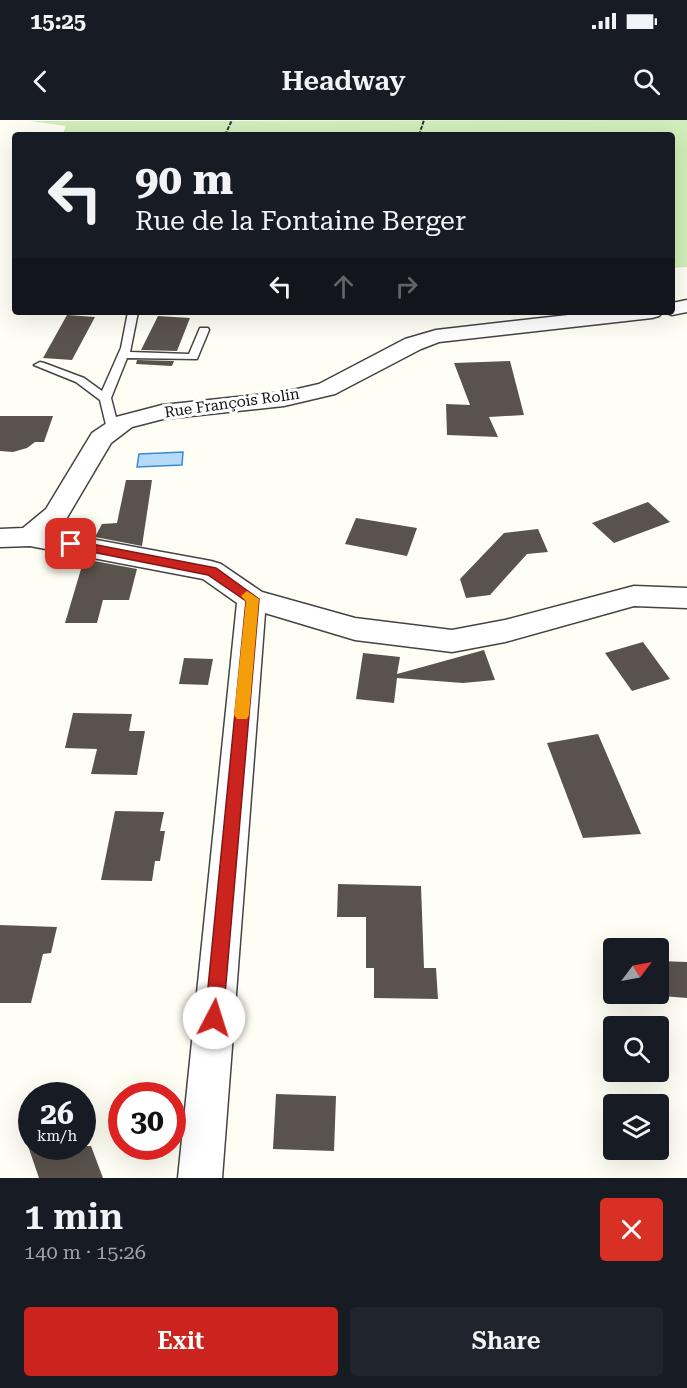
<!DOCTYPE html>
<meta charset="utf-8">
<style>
:root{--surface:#171b24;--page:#20242c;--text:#f1f3f6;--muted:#9ea1a6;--accent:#cb241e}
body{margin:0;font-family:"Roboto Serif",serif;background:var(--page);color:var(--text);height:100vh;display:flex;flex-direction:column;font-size:22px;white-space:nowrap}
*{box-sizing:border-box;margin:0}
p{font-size:20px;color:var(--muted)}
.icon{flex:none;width:33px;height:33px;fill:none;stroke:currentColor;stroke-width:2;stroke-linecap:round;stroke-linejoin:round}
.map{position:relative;height:1058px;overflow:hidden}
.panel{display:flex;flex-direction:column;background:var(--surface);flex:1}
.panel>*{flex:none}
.banner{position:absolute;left:12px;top:12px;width:663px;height:183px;border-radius:6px;box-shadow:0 6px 24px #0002;background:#171b24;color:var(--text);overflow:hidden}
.needle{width:39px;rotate:58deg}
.controls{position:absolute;left:603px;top:818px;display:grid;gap:12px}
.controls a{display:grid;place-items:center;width:66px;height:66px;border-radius:6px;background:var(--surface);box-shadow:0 6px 24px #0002;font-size:30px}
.speed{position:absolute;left:18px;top:962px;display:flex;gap:12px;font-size:30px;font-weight:700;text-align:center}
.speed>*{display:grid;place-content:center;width:78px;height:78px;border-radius:50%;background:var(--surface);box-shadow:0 6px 24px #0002;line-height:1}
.speed small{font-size:15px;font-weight:400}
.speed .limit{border:9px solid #d22;background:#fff;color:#111}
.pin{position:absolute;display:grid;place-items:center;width:51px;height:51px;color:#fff;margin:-26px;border-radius:12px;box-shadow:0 3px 9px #0006}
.me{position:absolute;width:66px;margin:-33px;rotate:5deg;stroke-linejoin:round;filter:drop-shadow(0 0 4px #0008)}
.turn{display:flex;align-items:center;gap:21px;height:126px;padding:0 24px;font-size:27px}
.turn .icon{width:78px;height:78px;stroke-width:2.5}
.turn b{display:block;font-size:42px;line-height:51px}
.lanes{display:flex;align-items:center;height:57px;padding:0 24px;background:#0003;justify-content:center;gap:30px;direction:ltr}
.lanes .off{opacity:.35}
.round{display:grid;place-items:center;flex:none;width:63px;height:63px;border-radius:6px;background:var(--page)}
.head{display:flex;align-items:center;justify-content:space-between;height:102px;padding:0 24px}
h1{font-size:36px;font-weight:600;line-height:45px}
.button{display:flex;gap:12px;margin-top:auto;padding:12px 24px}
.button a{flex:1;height:69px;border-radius:6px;background:var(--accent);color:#fff;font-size:24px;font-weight:600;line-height:69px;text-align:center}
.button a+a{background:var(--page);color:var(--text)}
.status{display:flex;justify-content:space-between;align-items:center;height:42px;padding:0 30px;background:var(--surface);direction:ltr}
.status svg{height:16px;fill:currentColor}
header{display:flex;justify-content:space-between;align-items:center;height:78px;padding:0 24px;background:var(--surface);font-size:27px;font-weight:600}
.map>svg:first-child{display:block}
.green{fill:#d1edba}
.water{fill:#b6dbfa;stroke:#388ad6;stroke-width:1.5}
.building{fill:#5a534c}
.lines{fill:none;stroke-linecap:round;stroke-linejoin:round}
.service-casing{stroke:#444;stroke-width:3}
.minor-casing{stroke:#444;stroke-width:3}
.path{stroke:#333;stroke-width:2;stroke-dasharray:4 1.5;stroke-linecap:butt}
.service{fill:#fff;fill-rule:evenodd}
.minor{fill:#fff;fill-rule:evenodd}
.route{fill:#cb241e;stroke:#841714;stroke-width:1.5}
.slow{fill:#f59e0b}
.labels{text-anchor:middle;stroke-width:6;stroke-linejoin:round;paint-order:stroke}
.far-street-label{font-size:15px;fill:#111;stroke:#fff}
</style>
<div class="status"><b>15:25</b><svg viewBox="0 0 49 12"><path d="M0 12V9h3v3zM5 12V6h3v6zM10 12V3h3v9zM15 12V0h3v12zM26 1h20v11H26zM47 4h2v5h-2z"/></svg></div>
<header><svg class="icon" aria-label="back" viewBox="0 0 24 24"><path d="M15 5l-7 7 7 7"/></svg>Headway<svg class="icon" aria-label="search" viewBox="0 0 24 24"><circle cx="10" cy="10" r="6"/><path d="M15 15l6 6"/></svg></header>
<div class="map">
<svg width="687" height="1058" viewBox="0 0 687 1058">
<rect width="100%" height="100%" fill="#fffef4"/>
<path class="green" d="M687,0V147L672,148V15H62L66,6L30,1Z"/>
<path class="water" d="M183,332L182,345L137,347L139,334Z"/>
<g class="building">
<path d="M67,195L95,197L72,240L43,238Z"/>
<path d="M158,196L190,198L177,231L141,230Z"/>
<path d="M137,240L174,241L172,246L136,244Z"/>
<path d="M510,241L524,295L489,297L498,317L447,315L446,284L470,285L454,243Z"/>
<path d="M0,296H53L44,322H35L27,328L13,332L0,331Z"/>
<path d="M126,360H152L142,426L95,417L102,404L117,403Z"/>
<path d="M648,382L670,402L614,423L592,403Z"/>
<path d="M356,398L417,408L407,436L345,424Z"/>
<path d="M538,409L548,432L527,434L490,475L466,478L460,459L504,413Z"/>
<path d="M84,439L137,449L129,480H103L97,503H65Z"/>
<path d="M643,522L670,559L632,571L605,533Z"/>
<path d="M484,530L495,560L463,563L397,558L394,583L356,579L363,533L400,537L397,554Z"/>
<path d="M184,538L213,539L208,565L179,564Z"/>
<path d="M73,593L132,594L129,611H145L137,655L91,654L97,629L65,628Z"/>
<path d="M598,614L641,714L583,718L547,623Z"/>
<path d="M115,691L164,692L160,711H165L160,741H155L152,761L101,760Z"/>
<path d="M338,764L421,766L424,848H436L438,879L374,878V848H366V797H337Z"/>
<path d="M0,805L57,807L51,833L43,834L31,883H0Z"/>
<path d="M658,841L687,842V878L662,876Z"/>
<path d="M276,974L336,976L334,1031L273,1029Z"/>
<path d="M28,1026H91L103,1058H39Z"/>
</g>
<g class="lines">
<g class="service-casing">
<path id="service" d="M128,192H138L130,232L189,234L200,208H208L209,210L197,239L127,238L111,278L119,309L113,313L107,309L100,280L76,262L34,245L40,242L44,243L84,258L102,271L121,228Z"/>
</g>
<g class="minor-casing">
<g id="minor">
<path d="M687,180V192L672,195L664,192H672V183Z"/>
<path d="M595,192H663L659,196L652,198L439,222L421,229L335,274L284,286L163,299L132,307L111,323L65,401L53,412L211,441L221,444L262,472L355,498L452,510L505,500L634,466L687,468V488L634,486L505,522L452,532L355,520L265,493L222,1058H178L237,483L203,459L30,426L0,427V409L23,408L46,389L92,313L116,297L162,285L284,272L319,264L405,219L436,210Z"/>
</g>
</g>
<g class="path">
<path d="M225,15L232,0"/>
<path d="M419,15L424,0"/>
</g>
<use href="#service" class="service"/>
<use href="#minor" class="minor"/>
</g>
<path class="route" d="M71,420L216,448L259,479L223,898L220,905L214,907L207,905L205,898L246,481L208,455L67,427L65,424L67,422Z"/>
<path class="slow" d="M247,471L259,479L249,595L247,599H237L234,595L246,481L241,476Z"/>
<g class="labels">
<g class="far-street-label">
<text transform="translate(232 283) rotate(-8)" y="5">Rue François Rolin</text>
</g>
</g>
</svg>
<div class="controls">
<a><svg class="needle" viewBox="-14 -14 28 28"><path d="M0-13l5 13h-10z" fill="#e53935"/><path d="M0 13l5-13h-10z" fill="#9ea1a6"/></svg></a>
<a><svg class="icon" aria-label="search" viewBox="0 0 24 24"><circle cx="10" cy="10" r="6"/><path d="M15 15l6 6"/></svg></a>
<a><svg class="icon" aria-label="layers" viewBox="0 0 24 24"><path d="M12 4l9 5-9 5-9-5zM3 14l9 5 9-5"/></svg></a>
</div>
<div class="speed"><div>26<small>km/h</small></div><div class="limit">30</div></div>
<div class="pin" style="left:71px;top:424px;background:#d93025"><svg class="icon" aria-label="arrive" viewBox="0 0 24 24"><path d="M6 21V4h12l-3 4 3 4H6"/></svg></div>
<svg class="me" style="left:214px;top:898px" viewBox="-20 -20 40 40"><circle r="19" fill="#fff"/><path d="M0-13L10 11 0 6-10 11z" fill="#cb241e"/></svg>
<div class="banner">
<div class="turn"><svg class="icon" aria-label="left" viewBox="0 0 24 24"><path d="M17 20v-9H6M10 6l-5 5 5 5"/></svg><div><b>90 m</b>Rue de la Fontaine Berger</div></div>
<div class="lanes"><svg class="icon" aria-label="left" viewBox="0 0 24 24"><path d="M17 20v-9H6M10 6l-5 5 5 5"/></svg><svg class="icon off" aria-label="ahead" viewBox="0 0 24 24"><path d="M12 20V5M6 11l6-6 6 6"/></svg><svg class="icon off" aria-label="right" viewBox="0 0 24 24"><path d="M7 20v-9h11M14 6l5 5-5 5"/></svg></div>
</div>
</div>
<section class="panel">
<div class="head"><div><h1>1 min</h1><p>140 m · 15:26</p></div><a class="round" style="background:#d93025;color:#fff"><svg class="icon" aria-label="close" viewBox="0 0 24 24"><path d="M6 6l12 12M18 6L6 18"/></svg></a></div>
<div class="button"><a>Exit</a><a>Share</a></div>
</section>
